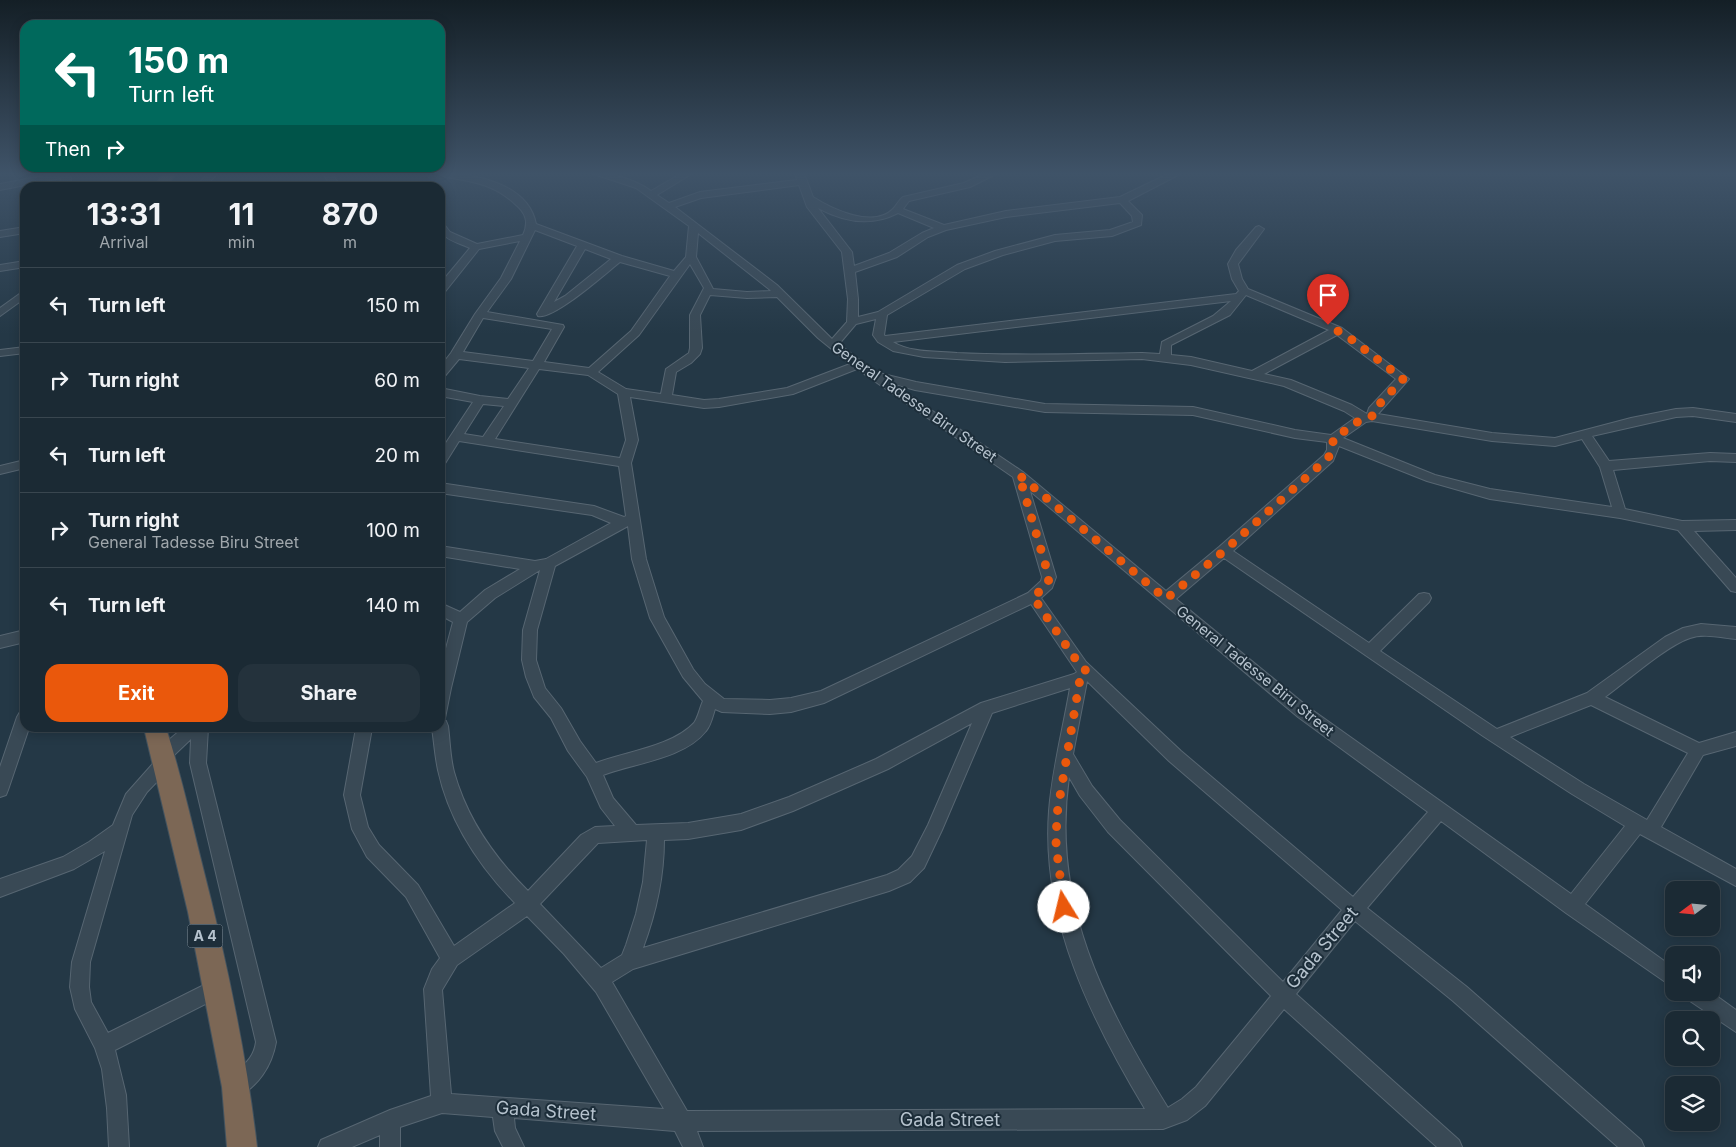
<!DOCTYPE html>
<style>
:root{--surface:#1b2a34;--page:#24323c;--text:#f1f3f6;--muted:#a0a7ac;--line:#39464f;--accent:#ea580c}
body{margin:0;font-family:Inter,sans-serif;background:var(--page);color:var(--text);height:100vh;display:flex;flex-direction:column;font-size:19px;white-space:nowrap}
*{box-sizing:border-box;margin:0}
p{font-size:16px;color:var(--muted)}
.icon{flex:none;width:28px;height:28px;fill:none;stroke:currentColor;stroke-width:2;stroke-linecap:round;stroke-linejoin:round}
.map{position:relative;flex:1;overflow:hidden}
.side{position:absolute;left:20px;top:182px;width:425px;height:550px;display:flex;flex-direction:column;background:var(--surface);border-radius:15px;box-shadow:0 2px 12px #0003,0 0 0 1px var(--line)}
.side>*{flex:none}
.guide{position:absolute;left:20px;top:20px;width:425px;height:152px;border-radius:15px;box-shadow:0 2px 12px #0003,0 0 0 1px var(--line);background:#00695c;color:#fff;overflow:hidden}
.needle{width:32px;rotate:254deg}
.tools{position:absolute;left:1665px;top:881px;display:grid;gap:10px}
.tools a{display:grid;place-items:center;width:55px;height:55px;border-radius:10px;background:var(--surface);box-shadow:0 2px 12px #0003,0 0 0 1px var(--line);font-size:25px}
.pin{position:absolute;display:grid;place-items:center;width:42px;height:42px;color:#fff;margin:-51px -21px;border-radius:50% 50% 50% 0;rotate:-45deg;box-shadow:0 0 5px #0007}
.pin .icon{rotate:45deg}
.me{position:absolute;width:55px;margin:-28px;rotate:351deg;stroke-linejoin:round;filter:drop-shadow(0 0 4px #0008)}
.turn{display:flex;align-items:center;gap:18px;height:105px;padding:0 25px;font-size:22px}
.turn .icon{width:65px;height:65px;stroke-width:2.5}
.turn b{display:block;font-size:35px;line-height:42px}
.then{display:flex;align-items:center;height:48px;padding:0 25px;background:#0003;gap:10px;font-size:19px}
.eta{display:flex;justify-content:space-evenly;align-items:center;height:85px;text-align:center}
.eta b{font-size:30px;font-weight:700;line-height:35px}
.button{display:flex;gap:10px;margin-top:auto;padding:10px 25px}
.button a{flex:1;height:58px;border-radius:15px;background:var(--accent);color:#fff;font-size:20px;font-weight:700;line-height:58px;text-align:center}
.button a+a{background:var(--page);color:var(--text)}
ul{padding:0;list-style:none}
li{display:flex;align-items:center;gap:15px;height:75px;padding:0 25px;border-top:1px solid var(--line)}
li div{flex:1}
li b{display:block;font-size:19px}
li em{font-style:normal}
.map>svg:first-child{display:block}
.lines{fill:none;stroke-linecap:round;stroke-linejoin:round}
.minor-casing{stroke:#576672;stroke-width:2}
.highway-casing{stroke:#43535f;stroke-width:2}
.minor{fill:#394955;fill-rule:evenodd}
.highway{fill:#7c6755;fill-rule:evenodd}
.route{stroke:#ea580c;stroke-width:9;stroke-dasharray:0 16.2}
.labels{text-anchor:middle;stroke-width:4;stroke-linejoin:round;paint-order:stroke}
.shield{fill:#1d2e3a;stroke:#8896a2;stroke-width:1}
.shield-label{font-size:14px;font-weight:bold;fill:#b6c3ce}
.street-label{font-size:15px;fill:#b6c3ce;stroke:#1d2e3a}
.near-street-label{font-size:18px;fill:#b6c3ce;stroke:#1d2e3a}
</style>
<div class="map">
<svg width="1736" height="1147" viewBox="0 0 1736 1147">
<rect width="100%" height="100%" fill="#243846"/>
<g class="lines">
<g class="minor-casing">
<g id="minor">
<path d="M59,173H67L71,178L70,188H60L61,178L0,190V184Z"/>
<path d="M209,173H218L204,188H194Z"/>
<path d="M323,173H332L336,180L344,188C331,188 329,184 323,173Z"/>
<path d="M436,173C471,173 528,182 536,224L622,256L674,271L686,257L689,226L636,188L591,173C611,173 635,179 651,191L682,173H693L657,195L669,203L700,192L797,180L795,173H804L813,197C832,209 873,229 893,209C897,205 898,201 903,197L964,183L986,173H998L970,187L909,201L903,209L944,225L1006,211L1120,197L1170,173H1182L1128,201L1142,215L1141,225L1112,236L1055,241L1003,255L965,269L887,315L884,335L885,336L1236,294L1239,291L1232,279L1228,264L1236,250L1256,227L1259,226L1264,229L1238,264L1242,279L1248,289L1342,328L1409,379L1378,414L1492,433L1555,438L1631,418L1676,409L1693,408L1736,414V422L1693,416L1676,417L1592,436L1609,461L1710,453L1736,454V462L1710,461L1613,470L1625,509L1682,521L1736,520V530L1694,531L1736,578V592L1731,591L1678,530L1620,518L1490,499L1427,481L1339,446L1333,461L1233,551L1369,643L1419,594L1424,593L1429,594L1431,598L1429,602L1380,651L1497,729L1587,693L1665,637L1683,628L1701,624L1736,627V639C1722,638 1704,633 1690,638C1666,646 1627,681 1605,697L1699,743L1736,732V746L1703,755L1661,827L1736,869V886L1640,834L1585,904L1674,968V988L1566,913L1441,821L1367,908L1467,987L1641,1140L1644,1147H1618L1453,1001L1355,921L1296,994L1459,1140L1462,1147H1437L1284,1009L1205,1106L1187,1120L1163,1129L697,1131L703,1147H683L675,1131L514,1118L515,1128L524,1147H503L495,1131L493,1117L442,1113L400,1127V1147H380V1135L352,1147H318L321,1140L390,1110L431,1096L424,989L432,969L440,958L406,897L367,857L352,829L344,795L356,728H372L360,795L368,827L379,845L418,885L454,946L515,903C479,866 449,821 438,770C435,756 434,741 432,728H440V671L453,622L440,615V603L460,612L485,590L520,569L440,556V546L535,561L546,559L611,523L592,515L440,493V483L594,506L624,517L626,516L619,466L459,441L444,465L440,466V452L473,402L440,396V388L480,396L508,399L529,368L459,359L444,377L440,378V367L451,353L475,314L501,278L520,241L479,249L444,293L440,294V284L470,248C455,241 440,240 440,222L443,223L450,232L477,244L523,235C529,222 526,213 515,204C498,188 481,183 458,179C451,178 441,177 436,173ZM799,185L807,207L842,252L848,299L847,322L832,339L777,285L675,207L701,198ZM1120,203L1132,216L1133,222L1110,230L1055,235L995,251L957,265L878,312L858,317V299L855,272L897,257L928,237L946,230L1006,217ZM818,208C844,222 871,227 898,213L934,228L922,233L889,253L854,266L852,252ZM535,230L577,246L537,314L538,316C554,320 606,273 620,262L670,276L631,331L589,368L544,362L564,327L563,325L487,312L511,279ZM698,233L769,289L771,291L747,292L713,289L696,257ZM585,249L611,259L565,296L554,302ZM690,264L704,288L690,315V348L689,353L666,369L661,394L626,389L598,372L639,335ZM710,295L747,298L777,297L818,338L850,364L787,388L719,399L704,400L672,395L676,372L691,363L700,354L702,348L700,315ZM1246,295L1329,330L1252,371L1191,357L1171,355V345L1230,315ZM1231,301L1213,316L1162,342L1160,354L1142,353C1080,354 1019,356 957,353C936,351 911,353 893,342ZM483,318L552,329L533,361L463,352ZM876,319L873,335L878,342L893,351L924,357L1005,362L1142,359L1191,365L1284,386L1344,411L1355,418L1331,435L1295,430L1193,407L1045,404L916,382L875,372L839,344L856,324ZM1337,335L1396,379L1369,408L1367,414L1352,405L1291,380L1264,374ZM539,369L588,375L618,394L626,440L620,458L495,439ZM857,369L1013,477L1042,577L1041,581L1028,593L821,691L791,698L770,700L724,699L705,684L693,669L664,617L646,559L631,463L638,440L630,397L704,408L719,407L793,394ZM891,383L915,390L1045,412L1193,415L1295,438L1327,442V450L1324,455L1219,547L1166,591L1023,472ZM483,404L504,406L483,437L464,434ZM1372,421L1492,441L1555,446L1582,439L1600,467L1612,507L1490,489L1435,475L1343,438L1366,422ZM1030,491L1298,717L1428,812L1353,897L1181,751L1086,662L1041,598L1052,588L1056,577ZM628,526L632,559L650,618L683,677L703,701C700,707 698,718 694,723C673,746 625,752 596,763L580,741L561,708L545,688L536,660L537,630L555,566ZM1224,558L1483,736L1572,794L1625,826L1571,894L1308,707L1176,599ZM540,570L523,630L522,660L526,677L534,697L551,718L568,751L587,777L601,808L615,826L595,827L581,835L528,891C494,857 467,819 454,772C450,757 450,741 448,726L446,721L441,719L445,718L451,688L467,622L495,598ZM1031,604L1077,672L1074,674L981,703L876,759L789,797L741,814L688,823L636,825L613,798L603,775C634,763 684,759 706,731C711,725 713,715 715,709L722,712L770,714L791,712L824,703ZM1087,681L1169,761L1342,910L1283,982L1120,820L1092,786L1073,754ZM1070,688C1063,729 1052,770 1049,811C1041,919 1091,1019 1145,1109L687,1111L612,982L633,969L889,891L910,882L924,868L942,830L992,713ZM1591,705L1688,753L1647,820L1584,784L1510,737ZM972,723L928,825L912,856L898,870L887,875L643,948C656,913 664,877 664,840L688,839L741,830L793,811L888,769ZM1069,777L1080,796L1108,832L1271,996L1196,1087L1182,1099L1169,1107L1168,1108C1104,1004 1051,903 1069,777ZM647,840L643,882L636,914L626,945L622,955L601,968L540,904L598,843ZM527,916L564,954L596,992L664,1109L451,1094L442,990L457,965Z"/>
<path d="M25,227V233L0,237V231Z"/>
<path d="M25,261V267L0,271V265Z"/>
<path d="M25,290V298L0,316V308Z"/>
<path d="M25,347V353L0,356V350Z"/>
<path d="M25,460V468L0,474V466Z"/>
<path d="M25,630V642L0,648V636Z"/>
<path d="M25,710V728H29L8,790L6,795L0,797V767L17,717L20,712Z"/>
<path d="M183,728H208L206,763L276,1042C272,1065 258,1088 236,1097L229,1094L226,1087C234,1068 253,1065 256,1042L190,763L191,739L171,758L173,762L171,767L147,792L132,815L90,962L89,987L91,1002L108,1033L216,979L223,981L225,988L223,995L115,1050L126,1095L129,1147H109L107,1108L102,1069L95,1048L75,1009L70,987L72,962L105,851L74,869L0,897V879L63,857L89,842L113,825L126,794L157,759L155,755L157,750Z"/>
<path d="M1685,992H1711L1736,1010V1032L1687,999Z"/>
</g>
</g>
<g class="highway-casing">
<g id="highway">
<path d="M163,173H176L166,188H153Z"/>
<path d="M144,728H166C180,771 190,816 201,860C225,954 246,1050 257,1147H227L222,1087L188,912Z"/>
</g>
</g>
<use href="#minor" class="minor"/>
<use href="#highway" class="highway"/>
</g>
<linearGradient id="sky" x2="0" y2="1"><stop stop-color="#141f26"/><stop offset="0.52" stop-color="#3f5368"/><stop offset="1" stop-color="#3f5368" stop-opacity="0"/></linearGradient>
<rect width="1736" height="334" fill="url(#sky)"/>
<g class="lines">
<path class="route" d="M1064,907L1056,845L1057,814L1080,679L1087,672L1074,657L1033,597L1048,584L1049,577L1019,475L1166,599L1224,551L1328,458L1333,450V439L1363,418L1372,416L1373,411L1403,379L1351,339L1328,325"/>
</g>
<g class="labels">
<rect class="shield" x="187.5" y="924.5" width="35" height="23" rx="4"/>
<g class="shield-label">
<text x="205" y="941">A 4</text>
</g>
<g class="street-label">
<text transform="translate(914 402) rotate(35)" y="5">General Tadesse Biru Street</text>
<text transform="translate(1255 671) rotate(39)" y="5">General Tadesse Biru Street</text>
</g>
<g class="near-street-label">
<text transform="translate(1322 948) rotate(-50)" y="6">Gada Street</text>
<text transform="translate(546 1111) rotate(4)" y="6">Gada Street</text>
<text x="950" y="1126">Gada Street</text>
</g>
</g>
</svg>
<div class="tools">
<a><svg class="needle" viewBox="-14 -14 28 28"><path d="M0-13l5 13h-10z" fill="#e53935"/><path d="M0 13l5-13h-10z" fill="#a0a7ac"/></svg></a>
<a><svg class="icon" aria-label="sound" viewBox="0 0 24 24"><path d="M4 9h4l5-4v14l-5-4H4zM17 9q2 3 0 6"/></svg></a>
<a><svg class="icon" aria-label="search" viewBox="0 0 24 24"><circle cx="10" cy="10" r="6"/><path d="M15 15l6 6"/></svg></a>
<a><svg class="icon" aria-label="layers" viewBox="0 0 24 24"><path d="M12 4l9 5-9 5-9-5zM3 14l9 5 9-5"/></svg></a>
</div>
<div class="pin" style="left:1328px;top:325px;background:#d93025"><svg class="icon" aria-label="arrive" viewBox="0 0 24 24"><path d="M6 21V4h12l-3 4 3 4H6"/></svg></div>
<svg class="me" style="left:1064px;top:907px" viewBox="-20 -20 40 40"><circle r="19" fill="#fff"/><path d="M0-13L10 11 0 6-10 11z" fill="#ea580c"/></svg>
<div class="guide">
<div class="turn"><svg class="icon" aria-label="left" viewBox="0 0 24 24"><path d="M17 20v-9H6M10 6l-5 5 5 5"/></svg><div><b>150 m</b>Turn left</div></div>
<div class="then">Then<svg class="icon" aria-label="right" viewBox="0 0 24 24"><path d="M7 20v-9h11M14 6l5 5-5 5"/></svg></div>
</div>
<section class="side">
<div class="eta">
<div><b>13:31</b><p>Arrival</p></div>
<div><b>11</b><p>min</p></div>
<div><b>870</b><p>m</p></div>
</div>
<ul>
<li><svg class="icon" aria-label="left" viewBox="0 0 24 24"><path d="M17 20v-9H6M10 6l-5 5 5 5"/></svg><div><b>Turn left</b></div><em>150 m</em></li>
<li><svg class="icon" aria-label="right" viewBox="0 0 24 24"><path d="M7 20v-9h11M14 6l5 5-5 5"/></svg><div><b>Turn right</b></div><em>60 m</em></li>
<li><svg class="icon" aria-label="left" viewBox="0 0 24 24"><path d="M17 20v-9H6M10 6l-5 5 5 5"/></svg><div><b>Turn left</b></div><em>20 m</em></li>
<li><svg class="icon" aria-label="right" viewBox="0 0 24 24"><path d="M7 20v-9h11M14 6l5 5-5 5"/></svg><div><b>Turn right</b><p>General Tadesse Biru Street</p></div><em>100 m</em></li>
<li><svg class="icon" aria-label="left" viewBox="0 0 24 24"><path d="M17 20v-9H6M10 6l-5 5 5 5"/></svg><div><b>Turn left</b></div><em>140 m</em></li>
</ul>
<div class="button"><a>Exit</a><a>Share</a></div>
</section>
</div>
